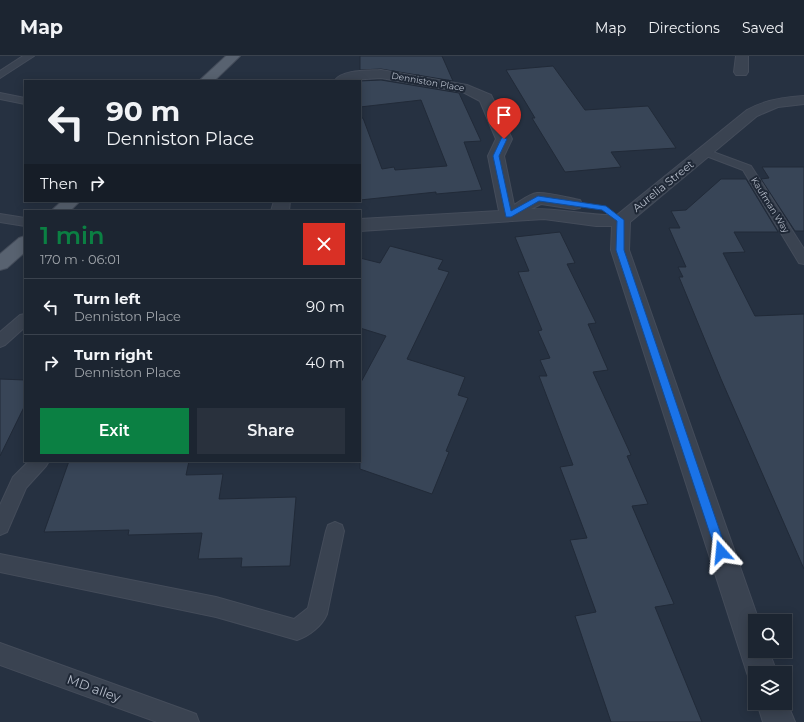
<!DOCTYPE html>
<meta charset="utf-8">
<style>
:root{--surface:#1c2531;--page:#29313d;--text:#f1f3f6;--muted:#a0a5ab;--line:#3a424d;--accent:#0b8043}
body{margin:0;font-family:Montserrat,sans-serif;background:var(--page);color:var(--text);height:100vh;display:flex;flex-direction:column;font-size:15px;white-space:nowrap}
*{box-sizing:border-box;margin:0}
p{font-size:13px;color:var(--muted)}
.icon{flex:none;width:22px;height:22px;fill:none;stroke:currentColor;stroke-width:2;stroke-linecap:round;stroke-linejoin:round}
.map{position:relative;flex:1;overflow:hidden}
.panel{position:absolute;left:24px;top:154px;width:337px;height:252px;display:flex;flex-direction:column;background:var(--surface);border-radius:0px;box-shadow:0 2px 10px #0003,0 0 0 1px var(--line)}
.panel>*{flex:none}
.hud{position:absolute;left:24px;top:24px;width:337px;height:122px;border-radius:0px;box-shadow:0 2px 10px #0003,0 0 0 1px var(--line);background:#1c2531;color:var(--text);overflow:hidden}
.controls{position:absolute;left:748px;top:558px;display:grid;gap:8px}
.controls a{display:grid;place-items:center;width:44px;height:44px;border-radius:0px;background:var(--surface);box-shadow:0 2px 10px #0003,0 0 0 1px var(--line);font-size:20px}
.pin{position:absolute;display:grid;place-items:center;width:34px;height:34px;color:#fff;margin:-41px -17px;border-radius:50% 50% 50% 0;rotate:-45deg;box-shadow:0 0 4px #0007}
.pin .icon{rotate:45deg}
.me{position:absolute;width:44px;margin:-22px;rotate:342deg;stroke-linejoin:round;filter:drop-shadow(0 0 3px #0008)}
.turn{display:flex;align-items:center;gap:14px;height:84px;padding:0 16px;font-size:18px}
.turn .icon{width:52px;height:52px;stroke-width:2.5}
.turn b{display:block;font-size:28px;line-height:34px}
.then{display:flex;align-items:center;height:38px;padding:0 16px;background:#0003;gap:8px;font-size:15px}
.round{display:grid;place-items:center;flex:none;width:42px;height:42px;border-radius:0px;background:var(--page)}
.overview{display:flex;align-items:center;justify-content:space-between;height:68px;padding:0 16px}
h1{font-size:24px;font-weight:600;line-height:30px;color:var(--accent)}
.primary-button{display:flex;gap:8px;margin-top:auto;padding:8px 16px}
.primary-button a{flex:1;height:46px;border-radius:0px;background:var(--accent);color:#fff;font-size:16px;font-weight:600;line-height:46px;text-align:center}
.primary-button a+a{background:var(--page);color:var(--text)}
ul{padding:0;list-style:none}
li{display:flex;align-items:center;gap:12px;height:56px;padding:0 16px;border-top:1px solid var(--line)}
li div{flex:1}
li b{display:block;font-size:15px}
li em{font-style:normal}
header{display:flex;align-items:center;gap:24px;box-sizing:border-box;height:56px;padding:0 20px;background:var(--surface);border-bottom:1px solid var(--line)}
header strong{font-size:19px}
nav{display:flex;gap:22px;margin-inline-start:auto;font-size:14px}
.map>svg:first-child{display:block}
.building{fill:#384557;stroke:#212a38}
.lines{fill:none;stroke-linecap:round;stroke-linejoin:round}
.service-casing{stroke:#444c5a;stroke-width:2}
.minor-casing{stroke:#444c5a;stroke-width:2}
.primary-casing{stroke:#444c5a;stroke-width:2}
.service{fill:#3a4351;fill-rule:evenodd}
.minor{fill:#3a4351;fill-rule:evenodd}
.primary{fill:#586270;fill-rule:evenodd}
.route{fill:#1a73e8;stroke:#114b97}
.labels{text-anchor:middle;stroke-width:4;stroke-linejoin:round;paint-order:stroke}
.far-street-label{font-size:9px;fill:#b7becb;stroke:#1f2836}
.street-label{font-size:11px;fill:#b7becb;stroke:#1f2836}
.near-street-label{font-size:13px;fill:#b7becb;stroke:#1f2836}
</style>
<header>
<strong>Map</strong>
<nav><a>Map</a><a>Directions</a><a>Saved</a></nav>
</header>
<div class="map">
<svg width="804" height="666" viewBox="0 0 804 666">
<rect width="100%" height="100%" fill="#263141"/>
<g class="building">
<path d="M360,0H442L453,25L381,13L360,14Z"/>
<path d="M553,10L585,54L648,50L676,92L611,96L621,111L565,116L532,62H535L506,14Z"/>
<path d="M381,24L459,37L481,85L464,86L482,134L436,138V136L360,144V62H363L382,113L394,111L395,114L447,110L421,44L360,51V25Z"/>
<path d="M762,111H804V175H795L761,123L769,122Z"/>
<path d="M721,123H746L778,176H734L745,196L723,197L755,260L804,258V513L721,323L679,221H683L678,211H686L669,172H680L671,155L686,154Z"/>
<path d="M560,176L575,207L567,208L596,267L588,268L608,314L593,316L631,399L627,400L648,448L632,450L674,548L655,551L702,666H611L575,560L596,556L570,484L587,482L560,411L573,409L539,320H547L540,304L550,302L538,275L542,274L518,216L529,215L515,181Z"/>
<path d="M390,190L443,204L438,213L449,216L407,303L465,321L458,339L468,342L446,395L449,396L432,438L360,413V328L386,280L360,272V202L380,207Z"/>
<path d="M0,323L25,324V349L0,400Z"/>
<path d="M69,405H189L186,419L223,418L219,443L296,441L290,510L241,511L242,502L198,503L202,477L128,479L129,474L44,476Z"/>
</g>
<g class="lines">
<g class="service-casing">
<g id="service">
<path d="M23,0H34L0,22V15Z"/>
<path d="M0,37L25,42V48L0,43Z"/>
<path d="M705,93L751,110L804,193V208L799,207L743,114L701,98L699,96L701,94Z"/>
<path d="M0,158L25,162V170L0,166Z"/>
<path d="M25,258V271L5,289L0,291V276L20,259Z"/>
<path d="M29,405H49L46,410L26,432L7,476L0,479V449L13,421Z"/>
<path d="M335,466L342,469L344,475L327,558C322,570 309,580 297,584L216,561L0,516V498L216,541L294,563L308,552L326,475L328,469Z"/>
<path d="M0,587L188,655L196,658L199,666H157L0,609Z"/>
</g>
</g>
<g class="minor-casing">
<g id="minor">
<path d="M736,0H748V16L746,19H736L734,16Z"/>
<path d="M381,14L467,29L491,39L512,83L504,100L514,149C521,145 529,138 537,137C547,136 569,142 580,144L582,148L580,152L574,153L541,148L531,153C560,152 587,160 617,159L747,54C765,44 784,41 804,40V48L778,51L757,60L630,166L629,194L759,565H755V595H769L777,617H755V629L751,628L747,617L611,194L612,170H596L544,163L360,175V163L499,155L488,100L496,83L480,45L463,36L381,22L334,25C343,13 368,15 381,14Z"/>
<path d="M274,145H290L289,155H271Z"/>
<path d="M785,642L795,666H763L757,647H785Z"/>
</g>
</g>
<g class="primary-casing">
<g id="primary">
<path d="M226,0H240L214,25H199Z"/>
<path d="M62,145H80L70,155H51Z"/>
<path d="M25,180V196L7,212L0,214V198L19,182Z"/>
</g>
</g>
<use href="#service" class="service"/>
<use href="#minor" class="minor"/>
<use href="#primary" class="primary"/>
</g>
<path class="route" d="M502,81L507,83L499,100L511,155L538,140L606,150L624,164V194L727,496L725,500L721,501L718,500L716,496L616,194L617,165L602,154L539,145L511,161H506L493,100Z"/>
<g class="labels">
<g class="far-street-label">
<text transform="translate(428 26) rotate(10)" y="3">Denniston Place</text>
<text transform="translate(770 149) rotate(58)" y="3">Kaufman Way</text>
</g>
<g class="street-label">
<text transform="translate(663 130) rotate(-39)" y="4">Aurelia Street</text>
</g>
<g class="near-street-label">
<text transform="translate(94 632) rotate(20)" y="5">MD alley</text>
</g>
</g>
</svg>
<div class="controls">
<a><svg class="icon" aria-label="search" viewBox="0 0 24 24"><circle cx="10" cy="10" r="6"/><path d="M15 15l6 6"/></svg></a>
<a><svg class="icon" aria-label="layers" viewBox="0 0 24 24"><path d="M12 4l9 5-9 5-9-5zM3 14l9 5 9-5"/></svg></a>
</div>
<div class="pin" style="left:504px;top:83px;background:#d93025"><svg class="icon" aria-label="arrive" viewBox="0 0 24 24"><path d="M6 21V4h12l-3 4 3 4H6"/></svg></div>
<svg class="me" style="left:721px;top:496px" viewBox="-20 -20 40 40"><path d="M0-17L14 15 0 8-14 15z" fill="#1a73e8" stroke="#fff" stroke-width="4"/></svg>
<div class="hud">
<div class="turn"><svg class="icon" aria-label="left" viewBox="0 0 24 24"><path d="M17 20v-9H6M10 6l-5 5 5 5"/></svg><div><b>90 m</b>Denniston Place</div></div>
<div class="then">Then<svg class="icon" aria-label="right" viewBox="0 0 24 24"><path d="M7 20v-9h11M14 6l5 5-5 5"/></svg></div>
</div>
<section class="panel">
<div class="overview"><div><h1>1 min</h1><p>170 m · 06:01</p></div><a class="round" style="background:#d93025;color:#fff"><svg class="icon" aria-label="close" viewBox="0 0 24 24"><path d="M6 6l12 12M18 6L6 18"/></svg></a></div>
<ul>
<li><svg class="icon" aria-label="left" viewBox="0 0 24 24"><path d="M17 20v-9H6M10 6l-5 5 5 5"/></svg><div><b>Turn left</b><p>Denniston Place</p></div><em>90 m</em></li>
<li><svg class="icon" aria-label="right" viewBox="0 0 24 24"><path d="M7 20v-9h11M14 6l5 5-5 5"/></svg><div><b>Turn right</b><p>Denniston Place</p></div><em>40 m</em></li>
</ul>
<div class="primary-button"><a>Exit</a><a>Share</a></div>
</section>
</div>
